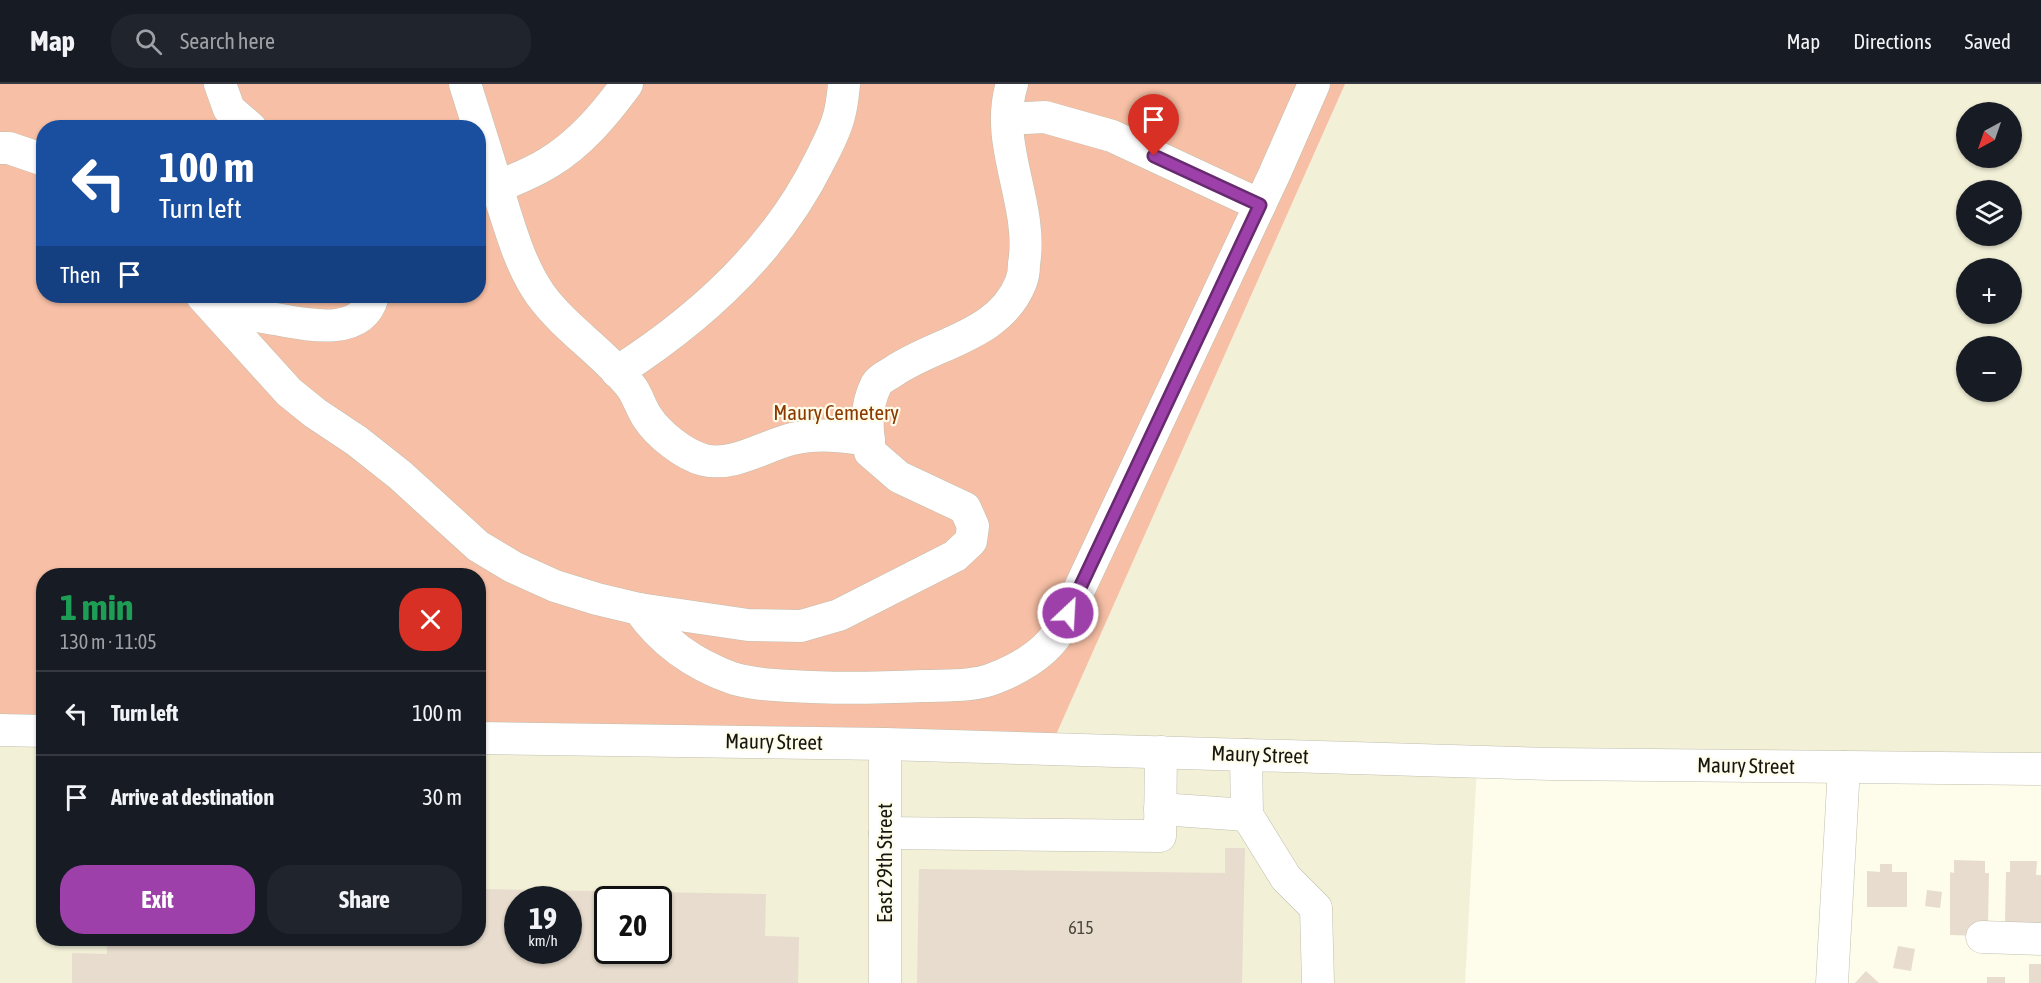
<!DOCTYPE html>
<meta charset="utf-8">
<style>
:root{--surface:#171b24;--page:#20242c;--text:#f1f3f6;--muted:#9ea1a6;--line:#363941;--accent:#9d40aa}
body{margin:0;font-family:"Asap Condensed",sans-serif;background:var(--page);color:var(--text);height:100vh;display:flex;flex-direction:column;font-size:22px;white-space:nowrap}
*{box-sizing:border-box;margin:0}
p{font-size:20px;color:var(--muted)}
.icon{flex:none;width:33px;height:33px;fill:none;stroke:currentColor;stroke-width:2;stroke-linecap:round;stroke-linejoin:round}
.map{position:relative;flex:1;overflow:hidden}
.panel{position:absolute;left:36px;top:484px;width:450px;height:378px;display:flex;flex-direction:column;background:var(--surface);border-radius:24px;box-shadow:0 2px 4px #0004}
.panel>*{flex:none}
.guide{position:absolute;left:36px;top:36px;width:450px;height:183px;border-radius:24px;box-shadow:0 2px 4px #0004;background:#1a4fa0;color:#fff;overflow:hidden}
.needle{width:39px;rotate:220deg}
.fabs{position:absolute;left:1956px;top:18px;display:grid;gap:12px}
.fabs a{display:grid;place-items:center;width:66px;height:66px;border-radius:50%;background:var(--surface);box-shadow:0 2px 4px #0004;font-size:30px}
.speed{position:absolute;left:504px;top:802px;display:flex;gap:12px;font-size:30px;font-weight:700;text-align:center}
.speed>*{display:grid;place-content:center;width:78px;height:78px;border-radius:50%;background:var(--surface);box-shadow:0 2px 4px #0004;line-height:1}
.speed small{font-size:15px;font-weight:400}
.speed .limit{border:3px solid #111;border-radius:9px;background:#fff;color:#111}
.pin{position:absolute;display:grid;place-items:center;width:51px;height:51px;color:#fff;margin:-62px -26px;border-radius:50% 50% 50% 0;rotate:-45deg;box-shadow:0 0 6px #0007}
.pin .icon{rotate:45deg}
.me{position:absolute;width:66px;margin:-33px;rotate:25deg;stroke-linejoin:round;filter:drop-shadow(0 0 4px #0008)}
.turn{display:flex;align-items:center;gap:21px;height:126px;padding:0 24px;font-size:27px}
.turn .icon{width:78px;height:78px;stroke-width:2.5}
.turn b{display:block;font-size:42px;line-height:51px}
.then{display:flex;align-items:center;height:57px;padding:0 24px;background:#0003;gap:12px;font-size:22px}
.round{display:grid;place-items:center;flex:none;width:63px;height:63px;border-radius:24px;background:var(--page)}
.headline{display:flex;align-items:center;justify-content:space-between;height:102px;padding:0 24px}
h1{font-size:36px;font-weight:700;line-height:45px;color:#1e9e55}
.primary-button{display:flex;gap:12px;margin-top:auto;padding:12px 24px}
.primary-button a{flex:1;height:69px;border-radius:24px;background:var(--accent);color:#fff;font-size:24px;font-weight:700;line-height:69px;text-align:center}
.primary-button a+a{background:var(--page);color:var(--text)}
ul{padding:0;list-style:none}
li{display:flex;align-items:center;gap:18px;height:84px;padding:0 24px;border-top:2px solid var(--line)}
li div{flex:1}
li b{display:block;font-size:22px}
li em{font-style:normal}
header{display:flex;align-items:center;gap:36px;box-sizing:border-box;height:84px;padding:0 30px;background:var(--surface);border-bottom:2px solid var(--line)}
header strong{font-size:28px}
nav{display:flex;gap:33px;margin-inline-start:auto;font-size:21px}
.search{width:420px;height:54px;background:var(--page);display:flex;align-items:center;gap:15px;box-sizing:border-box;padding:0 21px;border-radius:24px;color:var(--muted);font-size:22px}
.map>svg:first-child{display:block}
.built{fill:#f2f0d7;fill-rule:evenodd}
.green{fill:#f7bfa5;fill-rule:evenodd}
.building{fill:#e7dccd;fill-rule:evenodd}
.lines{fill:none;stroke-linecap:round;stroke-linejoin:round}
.minor-casing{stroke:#c1bfae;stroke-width:33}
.minor{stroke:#fff;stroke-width:32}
.route-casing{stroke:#662a6e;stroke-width:15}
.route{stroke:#9d40aa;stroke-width:10}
.labels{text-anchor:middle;stroke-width:4.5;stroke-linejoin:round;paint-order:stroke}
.number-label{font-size:18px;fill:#4a473e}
.park-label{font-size:21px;fill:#8c3801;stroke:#fefcea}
.street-label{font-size:21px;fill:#16150f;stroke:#fefcea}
</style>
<header>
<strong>Map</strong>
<div class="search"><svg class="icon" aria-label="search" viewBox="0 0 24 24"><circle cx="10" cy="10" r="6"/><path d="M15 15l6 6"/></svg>Search here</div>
<nav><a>Map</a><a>Directions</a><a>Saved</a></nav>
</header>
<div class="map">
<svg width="2041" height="899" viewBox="0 0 2041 899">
<rect width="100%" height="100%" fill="#fefcea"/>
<path class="built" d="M1345,0H2041V678L1478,663L1465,899H0V643L43,644L44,855H478L479,652L1051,662ZM1966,28H2012V74H1966ZM1966,106H2012V152H1966ZM1966,184H2012V230H1966ZM1966,262H2012V308H1966ZM518,816H568V867H518ZM608,816H658V867H608Z"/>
<path class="green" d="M0,0H1345L1051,662L479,652L478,492H44L43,644L0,643ZM44,44H478V212H44Z"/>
<g class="building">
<path d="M1225,764H1245L1242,899H917L919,785L1225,789Z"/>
<path d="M1954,776L1985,777V789H1989L1988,839L1983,852L1950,851V788L1954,789Z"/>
<path d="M2010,777H2037L2036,791H2041V840H2005L2006,788H2010Z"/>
<path d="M1880,780H1892V788H1907V823H1867V787L1880,788Z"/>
<path d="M478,805L766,810L765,852L799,853L798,899H72V869L107,870V855H478ZM518,816H568V867H518ZM608,816H658V867H608Z"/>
<path d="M1927,806L1942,808L1940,824L1925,822Z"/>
<path d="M1898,862L1915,865L1911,887L1893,884Z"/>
<rect x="2029" y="880" width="12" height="19"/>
<path d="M1866,887L1879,899H1855Z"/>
<rect x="1987" y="893" width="18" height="6"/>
</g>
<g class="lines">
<g class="minor-casing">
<g id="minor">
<path d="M220,0L229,25L251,44"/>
<path d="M465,0C477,38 489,76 500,113C511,147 520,181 540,210C566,246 605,269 632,304C638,313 641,324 647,333C658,350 684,371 704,376C734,383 764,362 792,355C818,349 843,352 869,356"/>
<path d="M1008,35L1045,33L1112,52L1260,121"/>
<path d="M0,64H9L44,76"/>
<path d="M497,103C514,96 532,89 548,79C580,60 605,30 627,0"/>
<path d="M202,212L289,308L315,329L357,357L400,391L478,462L513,483L555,502L597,515L639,525L748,541L801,542L839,531L955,472L971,457L973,442L965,424L899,393L870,368C867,344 865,323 876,301C879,295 888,291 894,287C937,258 1000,252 1021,198C1023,193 1024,186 1024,180C1034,120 993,60 1012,0"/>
<path d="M224,234C234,233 246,230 257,232C291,236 360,260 373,212"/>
<path d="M617,288C700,235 775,167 819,78C826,64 835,48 839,32C842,22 843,10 844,0"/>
<path d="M639,525C662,558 693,580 732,594C750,600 772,601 791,602C835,605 879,604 923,602C946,601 974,603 995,594C1016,586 1041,572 1055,553C1060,546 1064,537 1068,529L1274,91L1314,0"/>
<path d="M0,646L44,647"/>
<path d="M478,654L885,660L1550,680L2041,685"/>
<path d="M1246,671L1247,731L1286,794L1316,824L1318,899"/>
<path d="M1160,725L1247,731"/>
<path d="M885,749L1160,752L1161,668"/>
<path d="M1982,853L2041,855"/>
<path d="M885,899V660"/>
<path d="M1832,899L1844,683"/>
</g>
</g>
<use href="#minor" class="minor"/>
</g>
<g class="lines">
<g class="route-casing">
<path id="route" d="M1068,529L1260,121L1154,72"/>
</g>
<use href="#route" class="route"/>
</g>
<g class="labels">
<g class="number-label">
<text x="1081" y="850">615</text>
</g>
<g class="park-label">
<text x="836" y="336">Maury Cemetery</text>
</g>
<g class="street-label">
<text transform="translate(774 658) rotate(1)" y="7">Maury Street</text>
<text transform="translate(1260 671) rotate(2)" y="7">Maury Street</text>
<text transform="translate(1746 682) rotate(1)" y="7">Maury Street</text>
<text transform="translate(885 779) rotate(-90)" y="7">East 29th Street</text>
</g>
</g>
</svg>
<div class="fabs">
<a><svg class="needle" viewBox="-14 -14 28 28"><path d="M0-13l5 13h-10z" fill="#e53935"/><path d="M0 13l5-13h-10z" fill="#9ea1a6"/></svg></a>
<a><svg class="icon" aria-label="layers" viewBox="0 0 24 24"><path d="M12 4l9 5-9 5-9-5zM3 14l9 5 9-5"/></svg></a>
<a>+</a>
<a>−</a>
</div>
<div class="speed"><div>19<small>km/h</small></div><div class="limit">20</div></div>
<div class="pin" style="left:1154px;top:72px;background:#d93025"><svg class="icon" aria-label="arrive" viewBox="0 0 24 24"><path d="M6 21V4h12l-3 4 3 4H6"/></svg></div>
<svg class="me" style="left:1068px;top:529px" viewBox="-20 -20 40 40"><circle r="17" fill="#9d40aa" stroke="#fff" stroke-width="3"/><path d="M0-11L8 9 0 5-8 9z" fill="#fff"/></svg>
<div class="guide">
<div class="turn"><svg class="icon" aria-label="left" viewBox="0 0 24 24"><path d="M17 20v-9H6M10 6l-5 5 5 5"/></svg><div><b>100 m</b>Turn left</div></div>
<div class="then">Then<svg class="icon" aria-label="arrive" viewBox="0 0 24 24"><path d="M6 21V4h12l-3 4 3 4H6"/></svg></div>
</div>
<section class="panel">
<div class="headline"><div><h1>1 min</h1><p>130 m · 11:05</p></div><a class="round" style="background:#d93025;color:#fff"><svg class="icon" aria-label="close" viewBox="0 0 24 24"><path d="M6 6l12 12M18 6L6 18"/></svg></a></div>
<ul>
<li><svg class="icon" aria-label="left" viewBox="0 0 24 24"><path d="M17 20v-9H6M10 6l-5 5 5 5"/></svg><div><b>Turn left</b></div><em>100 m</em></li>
<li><svg class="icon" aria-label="arrive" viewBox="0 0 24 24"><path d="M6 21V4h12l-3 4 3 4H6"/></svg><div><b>Arrive at destination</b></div><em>30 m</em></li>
</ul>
<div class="primary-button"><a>Exit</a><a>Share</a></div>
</section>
</div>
